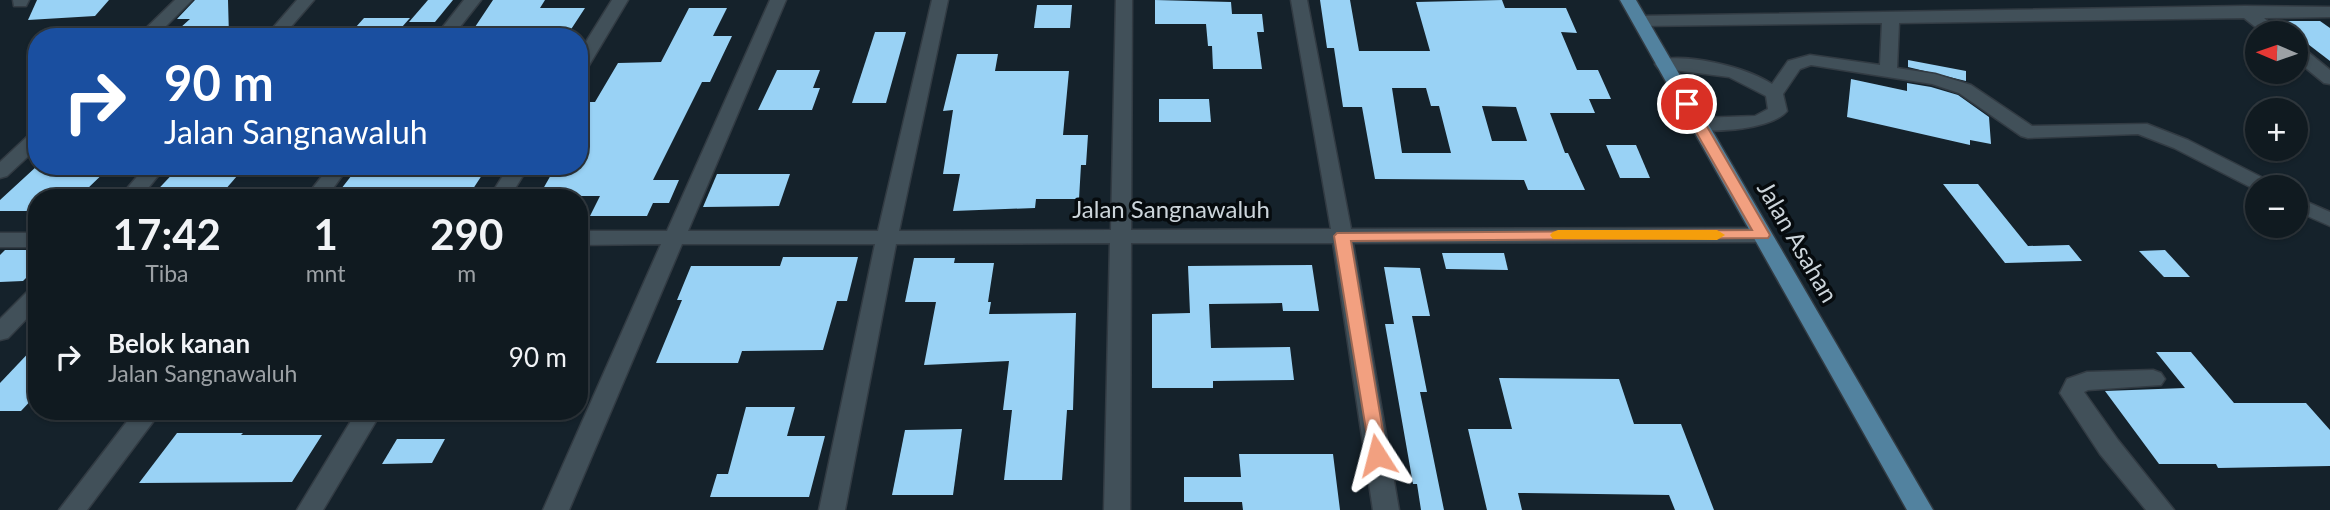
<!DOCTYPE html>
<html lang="id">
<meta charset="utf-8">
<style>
:root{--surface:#101a20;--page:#1e272d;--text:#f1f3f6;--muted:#9ca1a5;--line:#30383e}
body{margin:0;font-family:Lato,sans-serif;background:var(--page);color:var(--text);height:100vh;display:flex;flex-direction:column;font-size:26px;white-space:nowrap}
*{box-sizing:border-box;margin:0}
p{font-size:23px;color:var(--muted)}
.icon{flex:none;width:38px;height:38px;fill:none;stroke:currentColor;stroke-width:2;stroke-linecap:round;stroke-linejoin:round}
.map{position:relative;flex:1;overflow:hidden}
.panel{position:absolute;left:28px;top:189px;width:560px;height:231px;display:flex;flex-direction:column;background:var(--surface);border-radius:28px;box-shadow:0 2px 5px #0004,0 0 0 2px var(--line)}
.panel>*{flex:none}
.top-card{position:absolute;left:28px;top:28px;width:560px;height:147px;border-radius:28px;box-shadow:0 2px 5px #0004,0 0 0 2px var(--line);background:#1a4fa0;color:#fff;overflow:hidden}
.needle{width:46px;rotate:272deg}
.fabs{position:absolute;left:2245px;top:21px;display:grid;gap:14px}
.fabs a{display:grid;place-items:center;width:63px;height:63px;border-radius:50%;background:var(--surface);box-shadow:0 2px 5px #0004,0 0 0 2px var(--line);font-size:35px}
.pin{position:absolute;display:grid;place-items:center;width:60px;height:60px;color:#fff;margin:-30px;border:4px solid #fff;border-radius:50%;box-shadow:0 2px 7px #0007}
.me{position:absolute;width:77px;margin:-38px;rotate:351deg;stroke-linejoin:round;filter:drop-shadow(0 0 5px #0008)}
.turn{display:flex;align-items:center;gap:24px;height:147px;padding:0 21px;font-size:32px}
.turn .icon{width:91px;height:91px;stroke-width:2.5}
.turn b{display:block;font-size:49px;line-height:60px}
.eta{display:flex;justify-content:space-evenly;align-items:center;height:119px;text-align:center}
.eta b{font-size:42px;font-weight:700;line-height:49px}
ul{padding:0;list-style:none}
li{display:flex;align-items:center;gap:21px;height:98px;padding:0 21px}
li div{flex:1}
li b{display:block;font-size:26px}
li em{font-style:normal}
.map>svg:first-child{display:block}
.building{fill:#99d2f5;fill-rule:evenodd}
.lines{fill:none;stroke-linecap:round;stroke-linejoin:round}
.minor-casing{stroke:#323b43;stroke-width:3}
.major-casing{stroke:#323b43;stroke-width:3}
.minor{fill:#415059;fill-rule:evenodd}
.major{fill:#52829f;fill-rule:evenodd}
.route{fill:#f2a080;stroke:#9d6853;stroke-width:2}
.slow{fill:#f59e0b}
.labels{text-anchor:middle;stroke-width:7;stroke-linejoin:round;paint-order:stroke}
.street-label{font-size:24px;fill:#ccd5db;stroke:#060b0e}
</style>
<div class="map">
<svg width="2330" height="510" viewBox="0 0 2330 510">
<rect width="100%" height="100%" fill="#15222b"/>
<g class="building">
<path d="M37,0H109L95,16L28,20Z"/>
<path d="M195,0H228L229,37H170L190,19H177Z"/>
<path d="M428,0H453L435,22H409Z"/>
<path d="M493,0H545L540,8H585L566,37L469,36Z"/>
<path d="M1155,0L1231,2L1232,14H1262L1264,32H1257L1262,69H1213L1212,46H1208L1206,24H1155Z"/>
<path d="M1320,0H1350L1359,51H1430L1416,2L1502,0L1505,8H1566L1577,33L1561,32L1577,70H1598L1611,99H1589L1595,113H1550L1565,153H1568L1585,190H1528L1524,180L1375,179L1362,107H1343L1334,48H1327ZM1392,88H1426L1431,106H1439L1451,153H1402ZM1482,106L1516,107L1527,141H1492Z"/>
<path d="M1037,5H1072L1070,28H1034Z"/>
<path d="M689,8H727L713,36H732L710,82H702L653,180H679L669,203H653L647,216H590L600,196H539L556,166H579V117L588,102H595L618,63L661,62Z"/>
<path d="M364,18H410L393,37H347Z"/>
<path d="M2278,21H2320L2330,28V61Z"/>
<path d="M875,32H906L886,103H852Z"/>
<path d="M957,54H998L995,71H1069L1063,135H1088L1086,165H1081L1079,199H1036L1035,208L953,211L960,174H943L953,110L943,111Z"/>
<path d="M1908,60L1966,71V81L1908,67Z"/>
<path d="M777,70H820L813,88H820L812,110H758Z"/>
<path d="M1851,79L1907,91V83L1931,87L1958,95L1989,117L1991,144L1970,140V145L1847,117Z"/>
<path d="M1159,99H1209L1211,122H1159Z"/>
<path d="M1606,145H1636L1650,178H1620Z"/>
<path d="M37,166H111L86,190H65L57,198H37V211H0V200Z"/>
<path d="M403,166H488L467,198H334L355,171H400Z"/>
<path d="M178,168H244L218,198H150Z"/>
<path d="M717,174H790L779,206L703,207Z"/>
<path d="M1943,184H1978L2028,246L2069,245L2082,261L2005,263Z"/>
<path d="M5,250H37V267L23,281L0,282V255Z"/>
<path d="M2165,250L2190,277H2164L2139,251Z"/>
<path d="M1442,253H1504L1508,270L1446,269Z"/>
<path d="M783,257H858L847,301H837L823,350L742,351L738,363H656L682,300H677L691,266H780Z"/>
<path d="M914,258H955L954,263H994L988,302H991L989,314L1076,313L1073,410H1067L1062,480H1004L1012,410H1003L1009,361L924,365L936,302H905Z"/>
<path d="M1312,265L1319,311H1283L1282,303L1209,304L1211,348L1290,347L1294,380L1213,381V388H1152V314L1190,313L1188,266Z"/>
<path d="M1384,267L1420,268L1430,316H1412L1427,392H1420L1444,510H1421L1417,484H1413L1385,324H1394Z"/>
<path d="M37,344V394L21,411H0V383Z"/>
<path d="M2156,352H2191L2234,403H2306L2330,430V466L2218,468L2216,464H2159L2105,391L2185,388Z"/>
<path d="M1499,378L1619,379L1634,424H1681L1714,510H1675L1669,495L1518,493L1522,510H1487L1468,429H1512Z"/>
<path d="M746,407H795L787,436H825L809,497H710L717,474H728Z"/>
<path d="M962,429L953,495H892L905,430Z"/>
<path d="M177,433H243L241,435H322L292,482L139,483Z"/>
<path d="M397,439H445L432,463L382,464Z"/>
<path d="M1239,454H1333L1340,510H1243L1242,502H1184V477H1241Z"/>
</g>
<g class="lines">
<g class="minor-casing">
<g id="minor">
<path d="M13,0H29L26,6H14Z"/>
<path d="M175,0H192L155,37H137Z"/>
<path d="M297,0H314L282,37H265Z"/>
<path d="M464,0H481L452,37H435Z"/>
<path d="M612,0H628L588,67L579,72V53Z"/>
<path d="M770,0H786L688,231H878L932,0H948L899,231L1111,230L1116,0H1132L1131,230L1331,229L1291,0H1307L1351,229L1762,228L1769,230L1772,235L1769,240L1762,242L1353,243L1399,510H1373L1333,243H1131L1130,510H1104L1110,243L896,244L845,510H819L875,244H682L569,510H543L661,244L579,245V231H667Z"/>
<path d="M2245,6L2330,7V17L2264,18L2281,33H2263L2244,18L1899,23L1897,68L1935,74L1971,85L2032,126L2147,124L2188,140L2273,183L2276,187H2258V191L2174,148L2138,134L2028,138L2021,136L1959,93L1932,84L1811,65L1800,69L1783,94L1787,111C1772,129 1715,134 1692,128L1690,124L1699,118L1755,116L1768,109L1766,96L1729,77L1658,68L1655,64L1658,60C1688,53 1746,67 1772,84L1788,61L1810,55L1880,65L1882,23L1640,26L1632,21L1640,16Z"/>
<path d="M2296,46L2302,47L2330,70V84L2324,83L2296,60Z"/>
<path d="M37,132V148L7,176L0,178V162L30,134Z"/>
<path d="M146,166H166L140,198H119Z"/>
<path d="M330,166H349L326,198H305Z"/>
<path d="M509,166H529L509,198H489Z"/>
<path d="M2296,197L2330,212V226L2296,211Z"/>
<rect x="0" y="233" width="37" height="14"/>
<path d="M37,288V308L8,338L0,340V319L29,290Z"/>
<path d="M2153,370L2161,373L2165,379L2161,385L2088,390L2084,392L2118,440L2174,510H2146L2100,454L2060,393L2067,379L2087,372Z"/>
<path d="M135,411H161L87,510H59Z"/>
<path d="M357,411H382L323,510H297Z"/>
</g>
</g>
<g class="major-casing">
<path id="major" d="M1620,0H1636L1933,510H1907Z"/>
</g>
<use href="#minor" class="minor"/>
<use href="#major" class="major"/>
</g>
<path class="route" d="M1687,100L1694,104L1770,235L1768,238L1351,241L1387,455L1384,460L1377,462L1371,460L1334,236L1337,233L1752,230L1680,104Z"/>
<path class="slow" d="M1558,230H1717L1725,235L1717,240L1553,239L1550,235L1553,232Z"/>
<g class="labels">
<g class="street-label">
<text x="1171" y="218">Jalan Sangnawaluh</text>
<text transform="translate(1797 242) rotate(60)" y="8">Jalan Asahan</text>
</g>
</g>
</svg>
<div class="fabs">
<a><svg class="needle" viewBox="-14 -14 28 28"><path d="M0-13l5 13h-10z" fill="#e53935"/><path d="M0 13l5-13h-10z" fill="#9ca1a5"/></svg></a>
<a>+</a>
<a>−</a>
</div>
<div class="pin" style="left:1687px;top:104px;background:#d93025"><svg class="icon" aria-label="arrive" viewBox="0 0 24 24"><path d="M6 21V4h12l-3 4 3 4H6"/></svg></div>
<svg class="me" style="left:1377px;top:455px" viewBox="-20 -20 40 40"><path d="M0-17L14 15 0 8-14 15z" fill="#f2a080" stroke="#fff" stroke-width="4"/></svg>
<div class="top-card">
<div class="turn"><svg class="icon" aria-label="right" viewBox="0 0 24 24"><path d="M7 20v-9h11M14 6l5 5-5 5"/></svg><div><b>90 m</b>Jalan Sangnawaluh</div></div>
</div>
<section class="panel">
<div class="eta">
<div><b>17:42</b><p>Tiba</p></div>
<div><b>1</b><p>mnt</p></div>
<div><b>290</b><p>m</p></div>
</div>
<ul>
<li><svg class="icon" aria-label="right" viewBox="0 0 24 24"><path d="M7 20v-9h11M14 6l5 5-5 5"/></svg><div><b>Belok kanan</b><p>Jalan Sangnawaluh</p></div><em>90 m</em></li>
</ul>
</section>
</div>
